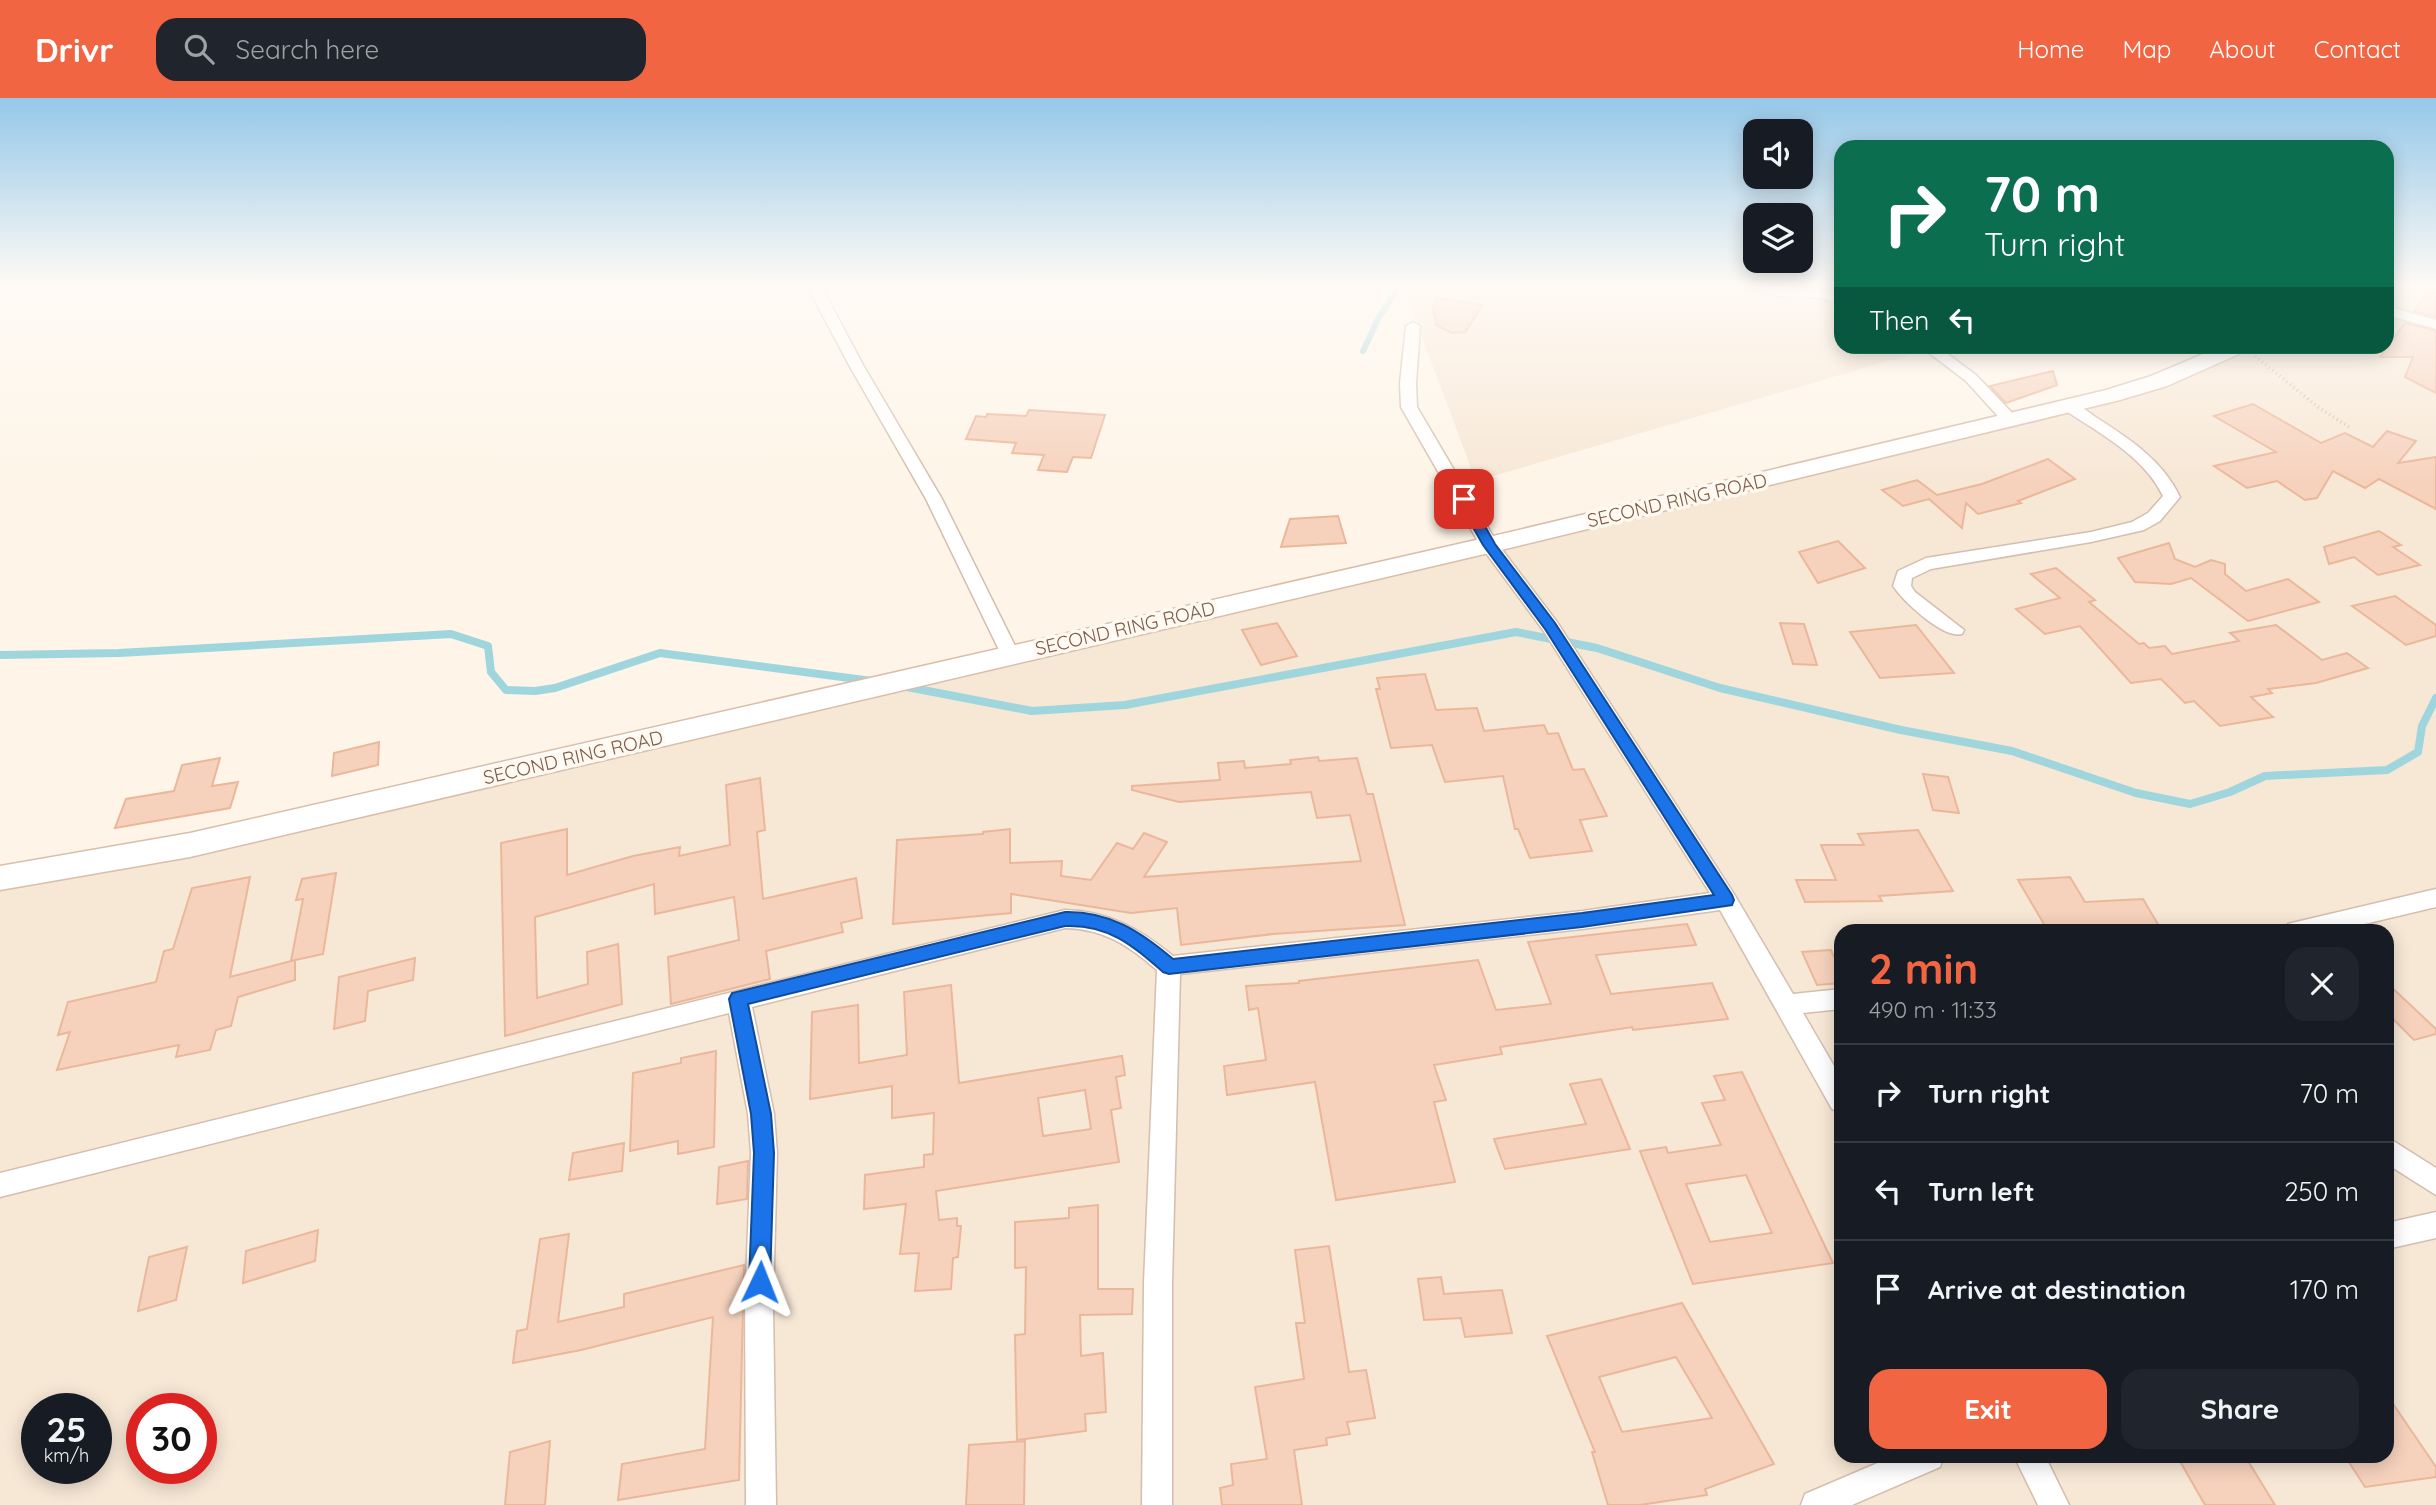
<!DOCTYPE html>
<meta charset="utf-8">
<style>
:root{--surface:#171b24;--page:#20242c;--text:#f1f3f6;--muted:#9ea1a6;--line:#363941;--accent:#f26543}
body{margin:0;font-family:Quicksand,sans-serif;background:var(--page);color:var(--text);height:100vh;display:flex;flex-direction:column;font-size:26px;white-space:nowrap}
*{box-sizing:border-box;margin:0}
p{font-size:23px;color:var(--muted)}
.icon{flex:none;width:38px;height:38px;fill:none;stroke:currentColor;stroke-width:2;stroke-linecap:round;stroke-linejoin:round}
.map{position:relative;flex:1;overflow:hidden}
.drawer{position:absolute;left:1834px;top:826px;width:560px;height:539px;display:flex;flex-direction:column;background:var(--surface);border-radius:21px;box-shadow:0 4px 18px #0003}
.drawer>*{flex:none}
.top-card{position:absolute;left:1834px;top:42px;width:560px;height:214px;border-radius:21px;box-shadow:0 4px 18px #0003;background:#0b6e4f;color:#fff;overflow:hidden}
.buttons{position:absolute;left:1743px;top:21px;display:grid;gap:14px}
.buttons a{display:grid;place-items:center;width:70px;height:70px;border-radius:14px;background:var(--surface);box-shadow:0 4px 18px #0003;font-size:35px}
.speed{position:absolute;left:21px;top:1295px;display:flex;gap:14px;font-size:35px;font-weight:700;text-align:center}
.speed>*{display:grid;place-content:center;width:91px;height:91px;border-radius:50%;background:var(--surface);box-shadow:0 4px 18px #0003;line-height:1}
.speed small{font-size:18px;font-weight:400}
.speed .limit{border:10px solid #d22;background:#fff;color:#111}
.pin{position:absolute;display:grid;place-items:center;width:60px;height:60px;color:#fff;margin:-30px;border-radius:14px;box-shadow:0 4px 10px #0006}
.me{position:absolute;width:77px;margin:-38px;rotate:2deg;stroke-linejoin:round;filter:drop-shadow(0 0 5px #0008)}
.turn{display:flex;align-items:center;gap:24px;height:147px;padding:0 35px;font-size:32px}
.turn .icon{width:91px;height:91px;stroke-width:2.5}
.turn b{display:block;font-size:49px;line-height:60px}
.then{display:flex;align-items:center;height:66px;padding:0 35px;background:#0003;gap:14px;font-size:26px}
.round{display:grid;place-items:center;flex:none;width:74px;height:74px;border-radius:21px;background:var(--page)}
.headline{display:flex;align-items:center;justify-content:space-between;height:119px;padding:0 35px}
h1{font-size:42px;font-weight:800;line-height:52px;color:var(--accent)}
.button{display:flex;gap:14px;margin-top:auto;padding:14px 35px}
.button a{flex:1;height:80px;border-radius:21px;background:var(--accent);color:#fff;font-size:28px;font-weight:800;line-height:80px;text-align:center}
.button a+a{background:var(--page);color:var(--text)}
ul{padding:0;list-style:none}
li{display:flex;align-items:center;gap:21px;height:98px;padding:0 35px;border-top:2px solid var(--line)}
li div{flex:1}
li b{display:block;font-size:26px}
li em{font-style:normal}
header{display:flex;align-items:center;gap:42px;box-sizing:border-box;height:98px;padding:0 35px;background:var(--accent);color:#fff}
header strong{font-size:33px}
nav{display:flex;gap:38px;margin-inline-start:auto;font-size:24px}
.search{width:490px;height:63px;background:var(--page);display:flex;align-items:center;gap:18px;box-sizing:border-box;padding:0 24px;border-radius:21px;color:var(--muted);font-size:26px}
.map>svg:first-child{display:block}
.residential{fill:#f7e7d5;fill-rule:evenodd}
.lines{fill:none;stroke-linecap:round;stroke-linejoin:round}
.stream-far1{stroke:#9fd5dd;stroke-width:6}
.stream{stroke:#9fd5dd;stroke-width:8}
.building{fill:#f6d2bd;stroke:#ebb79b;stroke-width:2;fill-rule:evenodd}
.street-casing{stroke:#d4beaf;stroke-width:3}
.secondary-casing{stroke:#d8beab;stroke-width:3}
.path{stroke:#dcb59f;stroke-width:3.5;stroke-dasharray:1 3.5;stroke-linecap:butt}
.street{fill:#fff;fill-rule:evenodd}
.secondary{fill:#fff;fill-rule:evenodd}
.route{fill:#1a73e8;stroke:#114b97;stroke-width:2}
.labels{text-anchor:middle;stroke-width:7;stroke-linejoin:round;paint-order:stroke}
.street-label{font-size:19px;fill:#7c5948;stroke:#fff9f0}
</style>
<header>
<strong>Drivr</strong>
<div class="search"><svg class="icon" aria-label="search" viewBox="0 0 24 24"><circle cx="10" cy="10" r="6"/><path d="M15 15l6 6"/></svg>Search here</div>
<nav><a>Home</a><a>Map</a><a>About</a><a>Contact</a></nav>
</header>
<div class="map">
<svg width="2436" height="1407" viewBox="0 0 2436 1407">
<rect width="100%" height="100%" fill="#fef5e8"/>
<g class="residential">
<path d="M1402,186H1841V248L1936,249L1476,383Z"/>
<path d="M2387,186H2436V1407H0V790L2191,274L2228,249L2387,248ZM1841,833H2387V1358H1841ZM37,1311H96V1370H37ZM142,1311H201V1370H142Z"/>
</g>
<g class="lines">
<path class="stream-far1" d="M1363,253L1379,219L1401,186"/>
<g class="stream">
<path d="M0,557L119,555L451,536L488,548L491,574L506,592L535,593L555,590L660,555L872,583"/>
<path d="M902,588L1032,613L1125,607L1516,534L1597,550L1720,590L1901,632L2012,653L2136,695L2190,706L2230,694L2265,678L2387,672L2418,654L2422,628L2436,600"/>
</g>
</g>
<g class="building">
<path d="M2434,186L2436,219L2414,213Z"/>
<path d="M1438,200L1483,207L1465,234L1452,235L1436,227L1433,209Z"/>
<path d="M2405,225L2436,233V295L2405,279L2413,259H2380Z"/>
<path d="M2053,273L2057,287L2006,305L1990,288Z"/>
<path d="M2253,306L2321,345L2345,335L2373,349L2387,333L2416,343L2398,365L2436,359V411L2379,381L2365,390L2333,373L2317,400L2305,402L2277,383L2247,390L2214,368L2276,354L2214,318Z"/>
<path d="M1029,312L1105,317L1091,360L1073,359L1067,374L1038,372L1044,357L1012,355L1016,345L966,341L976,318L986,319L987,316L1026,318Z"/>
<path d="M2048,361L2075,381L2018,403L2021,405L1978,416L1966,405L1962,430L1929,401L1903,408L1882,392L1917,382L1937,397L1982,386Z"/>
<path d="M1338,418L1346,445L1281,449L1290,421Z"/>
<path d="M2379,433L2401,447L2393,449L2420,467L2378,477L2354,459L2329,466L2324,449Z"/>
<path d="M1838,443L1865,470L1818,485L1799,454Z"/>
<path d="M2169,445L2175,461L2195,469L2211,462L2225,466V476L2246,493L2288,481L2319,504L2248,523L2191,480L2171,486L2135,484L2118,460Z"/>
<path d="M2056,470L2095,502L2089,504L2139,546L2144,545L2149,550L2165,548L2172,556L2239,543L2230,535L2276,527L2322,562L2347,555L2368,570L2316,585L2268,591L2272,595L2251,599L2273,619L2220,628L2194,603L2185,605L2161,581L2131,585L2080,528L2045,536L2016,511L2060,500L2031,476Z"/>
<path d="M2395,498L2436,527V538L2406,547L2352,508Z"/>
<path d="M1277,525L1297,558L1261,567L1242,532Z"/>
<path d="M1780,525L1804,526L1817,567L1793,566Z"/>
<path d="M1916,527L1954,575L1880,580L1850,534Z"/>
<path d="M1425,576L1436,612L1477,610L1484,633L1544,627L1548,636L1558,635L1573,672L1584,671L1607,718L1580,722L1592,753L1530,760L1518,731H1515L1503,678L1445,684L1432,647L1391,650L1376,591H1380L1377,580Z"/>
<path d="M379,644L378,667L332,678L334,655Z"/>
<path d="M1318,659L1319,663L1357,660L1367,696H1373L1405,827L1273,836L1181,847L1177,810L1131,815L1011,796V815L893,826L897,742L983,736V734L1010,731V765L1062,763L1061,778L1091,782L1117,745L1133,751L1144,735L1167,744L1144,779L1361,763L1350,717L1317,720L1311,694L1179,704L1132,692V688L1220,682L1218,665L1244,663L1245,670L1291,666L1290,662Z"/>
<path d="M220,660L212,688L238,684L230,710L115,730L126,701L174,693L182,667Z"/>
<path d="M1923,676L1948,679L1959,715L1933,712Z"/>
<path d="M760,680L765,732L757,734L763,801L856,780L862,820L841,825L843,834L766,853L770,881L671,906L668,859L739,842L734,799L655,816L654,786L539,818L535,819L537,900L588,886L587,854L618,846L622,906L505,938L501,745L567,731V777L633,758L680,749L679,758L730,747L726,687Z"/>
<path d="M1918,732L1953,793L1879,798L1882,803L1805,804L1796,782H1836L1821,747H1864L1858,736Z"/>
<path d="M336,775L323,856L291,863L303,801L296,802L302,781Z"/>
<path d="M250,779L230,879L295,862V882L238,899L231,928L216,932L210,952L176,959L179,947L57,972L70,934L58,937L68,904L156,884L164,853L173,851L192,790Z"/>
<path d="M2070,779L2085,804L2143,801L2162,833H2048L2018,782Z"/>
<path d="M1687,826L1696,847L1596,857L1611,896L1712,885L1728,921L1633,932L1632,929L1500,949L1502,956L1434,967L1446,1002L1434,1004L1455,1084L1336,1102L1315,984L1227,997L1224,968L1266,962L1258,910L1249,912L1246,888L1299,885V883L1478,862L1496,912L1551,906L1528,844Z"/>
<path d="M1831,852L1834,859L1841,858V885L1817,887L1802,854Z"/>
<path d="M415,860L413,882L368,893L365,923L334,931L339,879Z"/>
<path d="M2387,885L2436,931V936L2414,942L2387,915Z"/>
<path d="M951,887L959,985L1122,958L1125,977L1116,979L1121,1010L1111,1012L1119,1064L936,1093L939,1122L957,1120V1128H961L958,1159L953,1160L951,1191L915,1193L919,1155L900,1156L906,1106L864,1111L865,1077L924,1069V1057L933,1056L934,1015L892,1020V988L810,1001L812,914L858,907L859,965L907,957L904,894ZM1085,992L1091,1031L1043,1038L1038,1000Z"/>
<path d="M716,953L714,1049L678,1056V1043L630,1053L633,975L681,965V960Z"/>
<path d="M1742,974L1833,1165L1693,1186L1640,1053L1666,1049L1668,1055L1721,1047L1702,1005L1725,1002L1714,978ZM1746,1077L1772,1135L1710,1144L1686,1086Z"/>
<path d="M1601,981L1630,1051L1505,1071L1494,1041L1586,1026L1570,986Z"/>
<path d="M624,1045L622,1073L569,1082L573,1055Z"/>
<path d="M748,1063L747,1101L717,1106L719,1069Z"/>
<path d="M1098,1107V1191H1133L1132,1216L1080,1217L1081,1258L1103,1255L1106,1314L1085,1316L1086,1333L1017,1342L1015,1237L1025,1236L1026,1169L1015,1170V1124L1069,1120V1110Z"/>
<path d="M318,1132L315,1163L243,1185L246,1153Z"/>
<path d="M569,1136L558,1224L624,1209V1196L744,1167L739,1382L618,1402L622,1366L705,1351L713,1219L581,1252L513,1265L517,1233L527,1231L540,1141Z"/>
<path d="M1329,1148L1349,1274L1366,1272L1375,1320L1347,1324L1350,1336L1326,1340L1327,1347L1294,1352L1302,1407H1222L1220,1390L1233,1387L1231,1366L1267,1361L1255,1289L1304,1281L1296,1225H1305L1295,1152Z"/>
<path d="M187,1149L176,1202L138,1213L149,1159Z"/>
<path d="M1441,1179L1444,1196L1502,1192L1512,1235L1465,1239L1461,1220L1424,1222L1418,1181Z"/>
<path d="M1682,1205L1774,1366L1705,1391L1707,1397L1640,1407H1608L1592,1354H1595L1547,1238ZM1676,1259L1712,1320L1622,1334L1599,1279Z"/>
<path d="M2387,1297L2436,1369V1379L2365,1389L2345,1358H2387Z"/>
<path d="M550,1343L545,1407H505L510,1354Z"/>
<path d="M1025,1343L1024,1407H966L969,1347Z"/>
<path d="M2177,1358H2245L2275,1407H2205Z"/>
</g>
<g class="lines">
<g class="street-casing">
<g id="street">
<path d="M806,186H820L863,267L942,401L1019,556L1017,560H1003L1001,556L926,401L849,267Z"/>
<path d="M1743,186L1814,191L1841,197V205L1814,199L1777,198Z"/>
<path d="M2387,208L2436,222V231L2387,217Z"/>
<path d="M1413,224L1420,228L1416,285L1417,309L1497,445L1557,524L1734,796L1793,896L1841,891V911L1803,915L1841,980V1014L1832,1011L1720,812L1582,831L1180,876L1172,1185V1407H1142L1144,1185L1157,872C1128,847 1104,831 1065,830L752,909L774,1016L777,1055L773,1206L776,1407H746L745,1206L751,1055L748,1016L729,915L0,1099V1075L1065,812C1109,813 1140,831 1173,858L1582,813L1710,795L1543,532L1480,447L1401,309L1400,285L1406,228Z"/>
<path d="M1920,248H1937L1976,277L2017,320L2019,323L2017,326H2005L1966,283Z"/>
<path d="M2192,248H2218L2233,255L2226,259Z"/>
<path d="M2068,303C2079,306 2088,314 2097,320C2130,341 2163,363 2180,399L2160,423L2144,432L2091,444L1931,471L1912,480L1911,488L1915,494L1964,532L1962,536C1943,541 1903,503 1893,488L1898,473L1926,460L2091,434L2132,424L2148,415L2163,398C2144,358 2099,335 2063,311L2060,308Z"/>
<path d="M2436,791V809L2335,833H2285L2288,826L2296,824Z"/>
<path d="M2387,1039L2436,1070V1097L2387,1066Z"/>
<path d="M2436,1114V1140L2387,1151V1125Z"/>
<path d="M1894,1358H1944L1940,1369L1852,1407H1801L1805,1396Z"/>
<path d="M2014,1358H2045L2069,1407H2038Z"/>
</g>
</g>
<g class="secondary-casing">
<path id="secondary" d="M2222,248H2251L2248,252L2167,288L2120,302L1489,455L190,759L0,792V768L190,735L1489,439L2106,292L2151,278Z"/>
</g>
<path class="path" d="M2255,258L2318,309L2349,329"/>
<use href="#street" class="street"/>
<use href="#secondary" class="secondary"/>
</g>
<linearGradient id="sky" x2="0" y2="1"><stop stop-color="#95c8e9"/><stop offset="0.49" stop-color="#fffaf5"/><stop offset="1" stop-color="#fffaf5" stop-opacity="0"/></linearGradient>
<rect width="2436" height="383" fill="url(#sky)"/>
<path class="route" d="M1464,397L1468,398L1495,446L1555,525L1732,797L1734,802L1732,807L1582,829L1169,876L1163,874C1132,847 1108,826 1065,828L748,906L771,1016L774,1055L770,1184L767,1191L760,1194L752,1191L749,1184L754,1055L751,1016L729,901L732,895L1065,814C1109,813 1140,833 1173,861L1582,815L1714,797L1545,531L1483,447L1457,401Z"/>
<g class="labels">
<g class="street-label">
<text transform="translate(1677 402) rotate(-13)" y="7">SECOND RING ROAD</text>
<text transform="translate(1125 530) rotate(-13)" y="7">SECOND RING ROAD</text>
<text transform="translate(573 659) rotate(-13)" y="7">SECOND RING ROAD</text>
</g>
</g>
</svg>
<div class="buttons">
<a><svg class="icon" aria-label="sound" viewBox="0 0 24 24"><path d="M4 9h4l5-4v14l-5-4H4zM17 9q2 3 0 6"/></svg></a>
<a><svg class="icon" aria-label="layers" viewBox="0 0 24 24"><path d="M12 4l9 5-9 5-9-5zM3 14l9 5 9-5"/></svg></a>
</div>
<div class="speed"><div>25<small>km/h</small></div><div class="limit">30</div></div>
<div class="pin" style="left:1464px;top:401px;background:#d93025"><svg class="icon" aria-label="arrive" viewBox="0 0 24 24"><path d="M6 21V4h12l-3 4 3 4H6"/></svg></div>
<svg class="me" style="left:760px;top:1184px" viewBox="-20 -20 40 40"><path d="M0-17L14 15 0 8-14 15z" fill="#1a73e8" stroke="#fff" stroke-width="4"/></svg>
<div class="top-card">
<div class="turn"><svg class="icon" aria-label="right" viewBox="0 0 24 24"><path d="M7 20v-9h11M14 6l5 5-5 5"/></svg><div><b>70 m</b>Turn right</div></div>
<div class="then">Then<svg class="icon" aria-label="left" viewBox="0 0 24 24"><path d="M17 20v-9H6M10 6l-5 5 5 5"/></svg></div>
</div>
<section class="drawer">
<div class="headline"><div><h1>2 min</h1><p>490 m · 11:33</p></div><a class="round"><svg class="icon" aria-label="close" viewBox="0 0 24 24"><path d="M6 6l12 12M18 6L6 18"/></svg></a></div>
<ul>
<li><svg class="icon" aria-label="right" viewBox="0 0 24 24"><path d="M7 20v-9h11M14 6l5 5-5 5"/></svg><div><b>Turn right</b></div><em>70 m</em></li>
<li><svg class="icon" aria-label="left" viewBox="0 0 24 24"><path d="M17 20v-9H6M10 6l-5 5 5 5"/></svg><div><b>Turn left</b></div><em>250 m</em></li>
<li><svg class="icon" aria-label="arrive" viewBox="0 0 24 24"><path d="M6 21V4h12l-3 4 3 4H6"/></svg><div><b>Arrive at destination</b></div><em>170 m</em></li>
</ul>
<div class="button"><a>Exit</a><a>Share</a></div>
</section>
</div>
